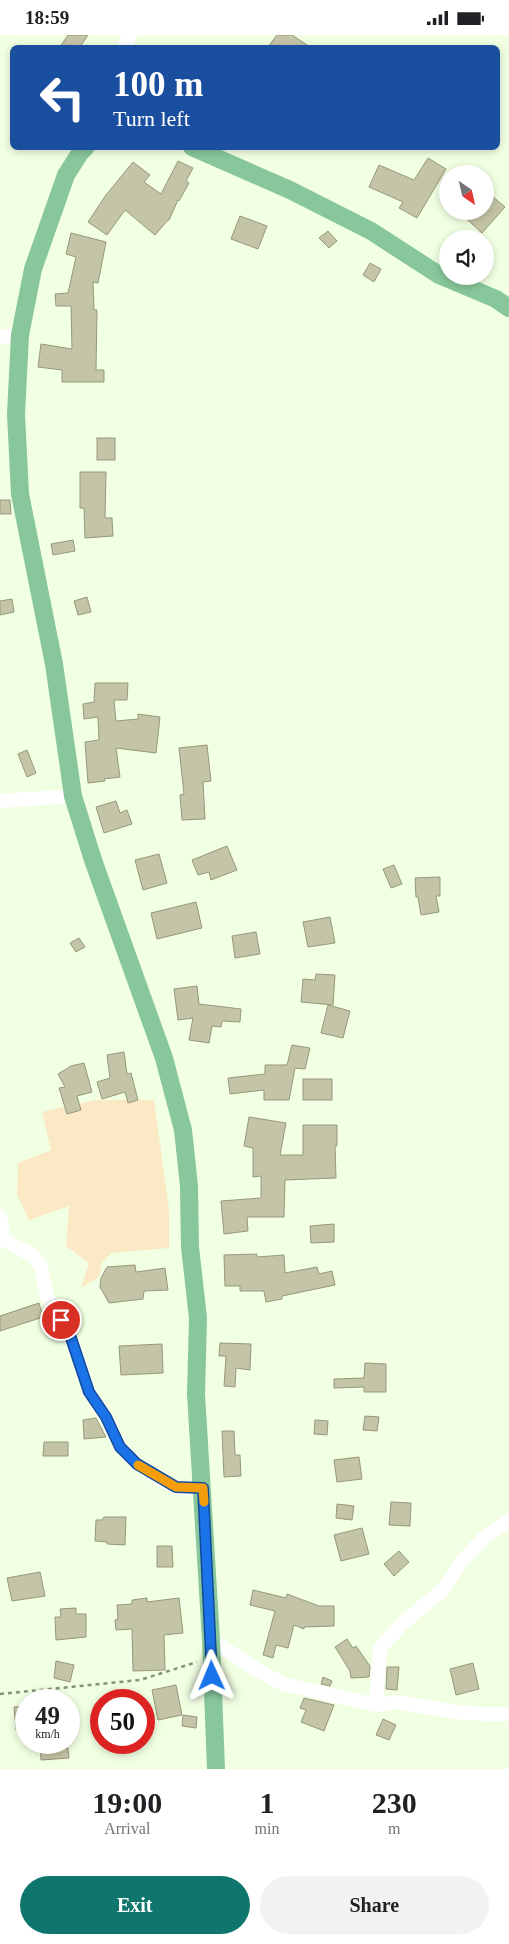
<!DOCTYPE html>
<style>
:root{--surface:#fff;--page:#f2f2f2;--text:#202124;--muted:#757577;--accent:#0f766e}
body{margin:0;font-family:Georgia,serif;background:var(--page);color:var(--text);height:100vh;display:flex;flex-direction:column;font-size:19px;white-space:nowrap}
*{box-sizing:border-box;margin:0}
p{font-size:16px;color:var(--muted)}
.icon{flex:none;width:28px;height:28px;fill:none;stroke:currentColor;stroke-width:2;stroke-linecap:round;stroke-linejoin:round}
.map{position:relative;height:1734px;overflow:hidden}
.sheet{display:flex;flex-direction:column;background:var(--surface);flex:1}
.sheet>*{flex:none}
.banner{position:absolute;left:10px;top:10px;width:490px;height:105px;border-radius:8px;box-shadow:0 2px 8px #0003;background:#1a4fa0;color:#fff;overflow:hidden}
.needle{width:32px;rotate:146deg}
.controls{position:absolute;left:439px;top:130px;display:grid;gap:10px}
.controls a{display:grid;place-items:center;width:55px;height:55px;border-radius:50%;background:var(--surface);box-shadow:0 2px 8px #0003;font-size:25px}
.speed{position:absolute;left:15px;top:1654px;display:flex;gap:10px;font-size:25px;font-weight:700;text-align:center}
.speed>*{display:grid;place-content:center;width:65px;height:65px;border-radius:50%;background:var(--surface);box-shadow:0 2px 8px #0003;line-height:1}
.speed small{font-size:12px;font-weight:400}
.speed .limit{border:8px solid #d22;background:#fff;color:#111}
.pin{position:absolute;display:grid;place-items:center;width:42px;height:42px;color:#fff;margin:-21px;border:2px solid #fff;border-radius:50%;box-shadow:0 1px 5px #0007}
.me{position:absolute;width:55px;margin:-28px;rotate:359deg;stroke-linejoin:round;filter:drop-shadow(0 0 4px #0008)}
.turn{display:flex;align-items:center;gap:18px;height:105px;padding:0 20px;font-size:22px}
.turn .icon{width:65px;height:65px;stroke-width:2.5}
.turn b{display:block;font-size:35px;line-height:42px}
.eta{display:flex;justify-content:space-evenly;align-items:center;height:85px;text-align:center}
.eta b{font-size:30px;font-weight:800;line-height:35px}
.action{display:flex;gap:10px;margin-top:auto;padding:10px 20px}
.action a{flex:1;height:58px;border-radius:30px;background:var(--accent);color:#fff;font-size:20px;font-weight:800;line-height:58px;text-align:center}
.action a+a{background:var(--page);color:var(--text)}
.status{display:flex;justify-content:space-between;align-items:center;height:35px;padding:0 25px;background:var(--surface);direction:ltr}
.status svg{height:14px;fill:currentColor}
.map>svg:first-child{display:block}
.green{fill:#fbe9c6}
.building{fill:#c4c4a6;stroke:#98977b}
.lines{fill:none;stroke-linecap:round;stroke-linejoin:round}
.path{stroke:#87917d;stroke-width:2.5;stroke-dasharray:4 4;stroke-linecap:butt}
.minor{stroke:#fff;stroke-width:14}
.major{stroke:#88c79b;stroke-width:18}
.route-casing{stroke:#114b97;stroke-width:12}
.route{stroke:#1a73e8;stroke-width:9}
.slow{stroke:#f59e0b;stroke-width:9}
</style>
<div class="status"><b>18:59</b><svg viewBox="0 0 49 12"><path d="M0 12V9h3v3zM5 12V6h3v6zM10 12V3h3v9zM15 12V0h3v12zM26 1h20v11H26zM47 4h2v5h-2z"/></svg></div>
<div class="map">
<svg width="509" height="1734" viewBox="0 0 509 1734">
<rect width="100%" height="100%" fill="#f1ffe2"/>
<path class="green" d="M95,1065H154L169,1174V1213L111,1218L102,1228L99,1242L81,1253L89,1228L66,1211L69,1171L29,1185L17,1160L18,1128L51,1115L42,1077Z"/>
<g class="building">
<path d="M68,0H88L80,12H60Z"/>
<path d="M277,0H292L310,12H268Z"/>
<path d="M428,123L446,134L417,183L399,173L403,167L369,152L379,130L414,145Z"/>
<path d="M178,126L193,133L186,146L189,148L179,166L178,165L169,185H168L155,200L125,175L107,200L88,187L106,160L133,127L150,140L144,147L161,159Z"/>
<path d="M485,155L505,172L482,198L458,176H485Z"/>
<path d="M240,181L267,191L258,214L231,204Z"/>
<path d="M328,196L337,206L329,213L319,203Z"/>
<path d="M71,198L106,207L98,248L93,247L94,275H97L96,335H104V347H62V335L38,332L41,309L72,314L71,271H56L55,259L68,258L76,222L66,219Z"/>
<path d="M370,228L381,234L374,247L363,240Z"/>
<rect x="97" y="403" width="18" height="22"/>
<path d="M80,437H106L105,483H112L113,501L85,503L84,473H80Z"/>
<path d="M0,465H10L11,479H0Z"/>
<path d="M73,505L75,516L53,520L51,509Z"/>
<path d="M87,562L91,577L78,580L74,566Z"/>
<path d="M12,564L14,577L0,580V566Z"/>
<path d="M95,648H128L127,665H114L116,686L138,684V679L160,682L156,718L116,713L120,742L104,744L105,746L88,748L85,707L99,705L98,682L84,684L83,669L94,667Z"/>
<path d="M207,710L211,746L203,747L205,784L182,785L180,760L184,759L179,713Z"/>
<path d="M27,715L36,738L27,742L18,719Z"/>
<path d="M116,766L120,778L127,775L132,789L104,798L96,772Z"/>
<path d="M227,811L237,835L211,845L209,837L198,840L192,825Z"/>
<path d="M159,819L167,848L143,855L135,825Z"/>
<path d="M394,830L402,849L391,853L383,834Z"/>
<path d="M440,842V861H436L439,877L421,880L418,862H416L415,843Z"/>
<path d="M196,867L202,893L157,904L151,878Z"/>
<path d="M330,882L335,908L308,912L303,887Z"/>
<path d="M256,897L260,919L235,923L232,901Z"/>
<path d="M79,903L85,912L76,917L70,908Z"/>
<path d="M316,939L335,940L333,970L301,967L303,944L315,945Z"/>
<path d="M197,951L199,969L241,974L240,987L222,986L221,992L212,991L209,1008L189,1005L193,983L178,985L174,954Z"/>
<path d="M328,970L350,976L343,1003L321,998Z"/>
<path d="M292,1010L310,1013L305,1034L295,1033L289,1065H264V1055L230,1059L228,1043L265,1039V1030H287Z"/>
<path d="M124,1017L127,1039L131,1038L138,1065L128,1068L125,1057L102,1064L97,1047L110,1043L107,1020Z"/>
<path d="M84,1028L92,1057L77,1061L81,1075L67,1079L59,1053L65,1052L58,1039L71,1031Z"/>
<rect x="303" y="1044" width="29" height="21"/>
<path d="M249,1082L286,1088L280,1120H303V1090H337V1111H335L336,1143L285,1145L284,1182H247L248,1196L224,1199L221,1166L261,1163V1141L253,1142V1113L244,1111Z"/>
<path d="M334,1189V1207L311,1208L310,1191Z"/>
<path d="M257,1219V1222L284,1220L285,1238L317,1232L319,1239L332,1236L335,1250L282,1261V1264L266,1267L264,1256H240V1251H225L224,1220Z"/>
<path d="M135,1230L136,1237L165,1233L168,1255L144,1256L143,1264L109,1268L100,1252L101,1243L107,1232Z"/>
<path d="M39,1268L43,1282L0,1296V1281Z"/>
<path d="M220,1308L251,1309L250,1335L236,1333L235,1352L224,1351L226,1321H219Z"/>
<path d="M162,1309L163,1338L121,1340L119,1311Z"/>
<path d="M365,1328L386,1329V1357H364V1352L334,1353V1344L364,1343Z"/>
<path d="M365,1381L379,1382L377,1396L363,1395Z"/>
<path d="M96,1383L106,1402L84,1404L83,1385Z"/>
<path d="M315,1385L328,1386L327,1400L314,1399Z"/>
<path d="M222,1396H234L235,1420H240L241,1441L224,1442Z"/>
<path d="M44,1407H68V1421H43Z"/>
<path d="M359,1422L362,1444L337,1447L334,1425Z"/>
<path d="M391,1467L411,1468L410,1491L389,1490Z"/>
<path d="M337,1469L354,1471L352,1485L336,1483Z"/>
<path d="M104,1482H126L125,1510L107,1509V1507L95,1506L96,1485H102Z"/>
<path d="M362,1493L369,1519L341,1526L334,1500Z"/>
<path d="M157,1511H172L173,1532H157Z"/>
<path d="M399,1516L409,1527L394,1541L384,1529Z"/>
<path d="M40,1537L45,1561L12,1566L7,1543Z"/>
<path d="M253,1555L286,1563L287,1559L319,1571H334V1591L304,1592V1594L294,1590L288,1613L276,1610L273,1623L263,1620L275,1576L250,1570Z"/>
<path d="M147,1563V1567L179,1563L183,1598L164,1600L165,1635L133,1636L132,1594L116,1595L115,1585L118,1584L117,1570L132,1569V1565Z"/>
<path d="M76,1573V1579H86V1602L56,1605L55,1582H61L60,1574Z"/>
<path d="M347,1604L353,1613L356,1611L370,1631L369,1642L351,1643L350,1636L335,1612Z"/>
<path d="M56,1626L74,1630L70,1647L54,1643Z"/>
<path d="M473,1628L479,1654L456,1660L450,1634Z"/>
<path d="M387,1632H399L397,1655L386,1654Z"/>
<path d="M323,1642L332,1646L330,1651L321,1649Z"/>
<path d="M176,1650L182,1680L158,1685L152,1655Z"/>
<path d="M304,1663L334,1670L324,1696L301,1687L306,1675L300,1673Z"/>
<path d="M26,1671V1695H16L14,1672Z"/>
<path d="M183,1680L197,1682L196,1693L182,1691Z"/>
<path d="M383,1684L396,1690L389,1705L376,1700Z"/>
<path d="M40,1708H62V1713H68L69,1723L41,1725Z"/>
</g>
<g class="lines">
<path class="path" d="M0,1659L140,1645L197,1627"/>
<g class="minor">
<path d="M124,12L130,0"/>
<path d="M0,302L20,300"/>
<path d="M0,766L73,761"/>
<path d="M0,1181L4,1205L34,1221L41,1231L47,1261L55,1276L68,1294L89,1357L106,1382L120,1412L137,1429L158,1443L177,1453H203"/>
<path d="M211,1605L259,1636L283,1649L376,1670L397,1667L456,1677L484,1679H509"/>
<path d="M376,1670L380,1613L404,1587L444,1554L461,1527L484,1503L509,1485"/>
</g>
<g class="major">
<path d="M86,112L80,118L66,140L33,234L20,300L16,379L20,459L54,629L73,761L93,825L164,1023L183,1095L189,1151L190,1212L198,1283L196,1359L211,1605L216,1734"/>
<path d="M192,112L290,155L371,196L439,240L496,264L509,273"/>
</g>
</g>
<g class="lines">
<g class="route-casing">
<path id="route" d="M61,1285L68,1294L89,1357L106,1382L120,1412L137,1429L176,1452L203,1453L212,1641"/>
</g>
<use href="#route" class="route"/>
<path class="slow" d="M138,1430L176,1452L203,1453L204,1467"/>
</g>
</svg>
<div class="controls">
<a><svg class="needle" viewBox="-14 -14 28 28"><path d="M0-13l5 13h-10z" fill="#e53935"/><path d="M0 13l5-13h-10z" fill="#757577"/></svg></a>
<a><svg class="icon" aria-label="sound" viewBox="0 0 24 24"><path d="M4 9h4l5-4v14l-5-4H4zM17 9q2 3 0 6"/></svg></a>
</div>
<div class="speed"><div>49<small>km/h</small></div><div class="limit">50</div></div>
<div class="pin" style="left:61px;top:1285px;background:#d93025"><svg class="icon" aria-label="arrive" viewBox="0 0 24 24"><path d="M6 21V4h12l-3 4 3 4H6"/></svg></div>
<svg class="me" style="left:212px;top:1641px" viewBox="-20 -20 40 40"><path d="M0-17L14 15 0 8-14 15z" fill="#1a73e8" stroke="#fff" stroke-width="4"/></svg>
<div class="banner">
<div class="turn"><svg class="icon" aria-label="left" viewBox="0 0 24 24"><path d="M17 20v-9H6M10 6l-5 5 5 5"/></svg><div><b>100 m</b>Turn left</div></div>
</div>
</div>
<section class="sheet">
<div class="eta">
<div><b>19:00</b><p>Arrival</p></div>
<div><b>1</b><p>min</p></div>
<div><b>230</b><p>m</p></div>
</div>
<div class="action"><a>Exit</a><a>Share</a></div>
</section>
